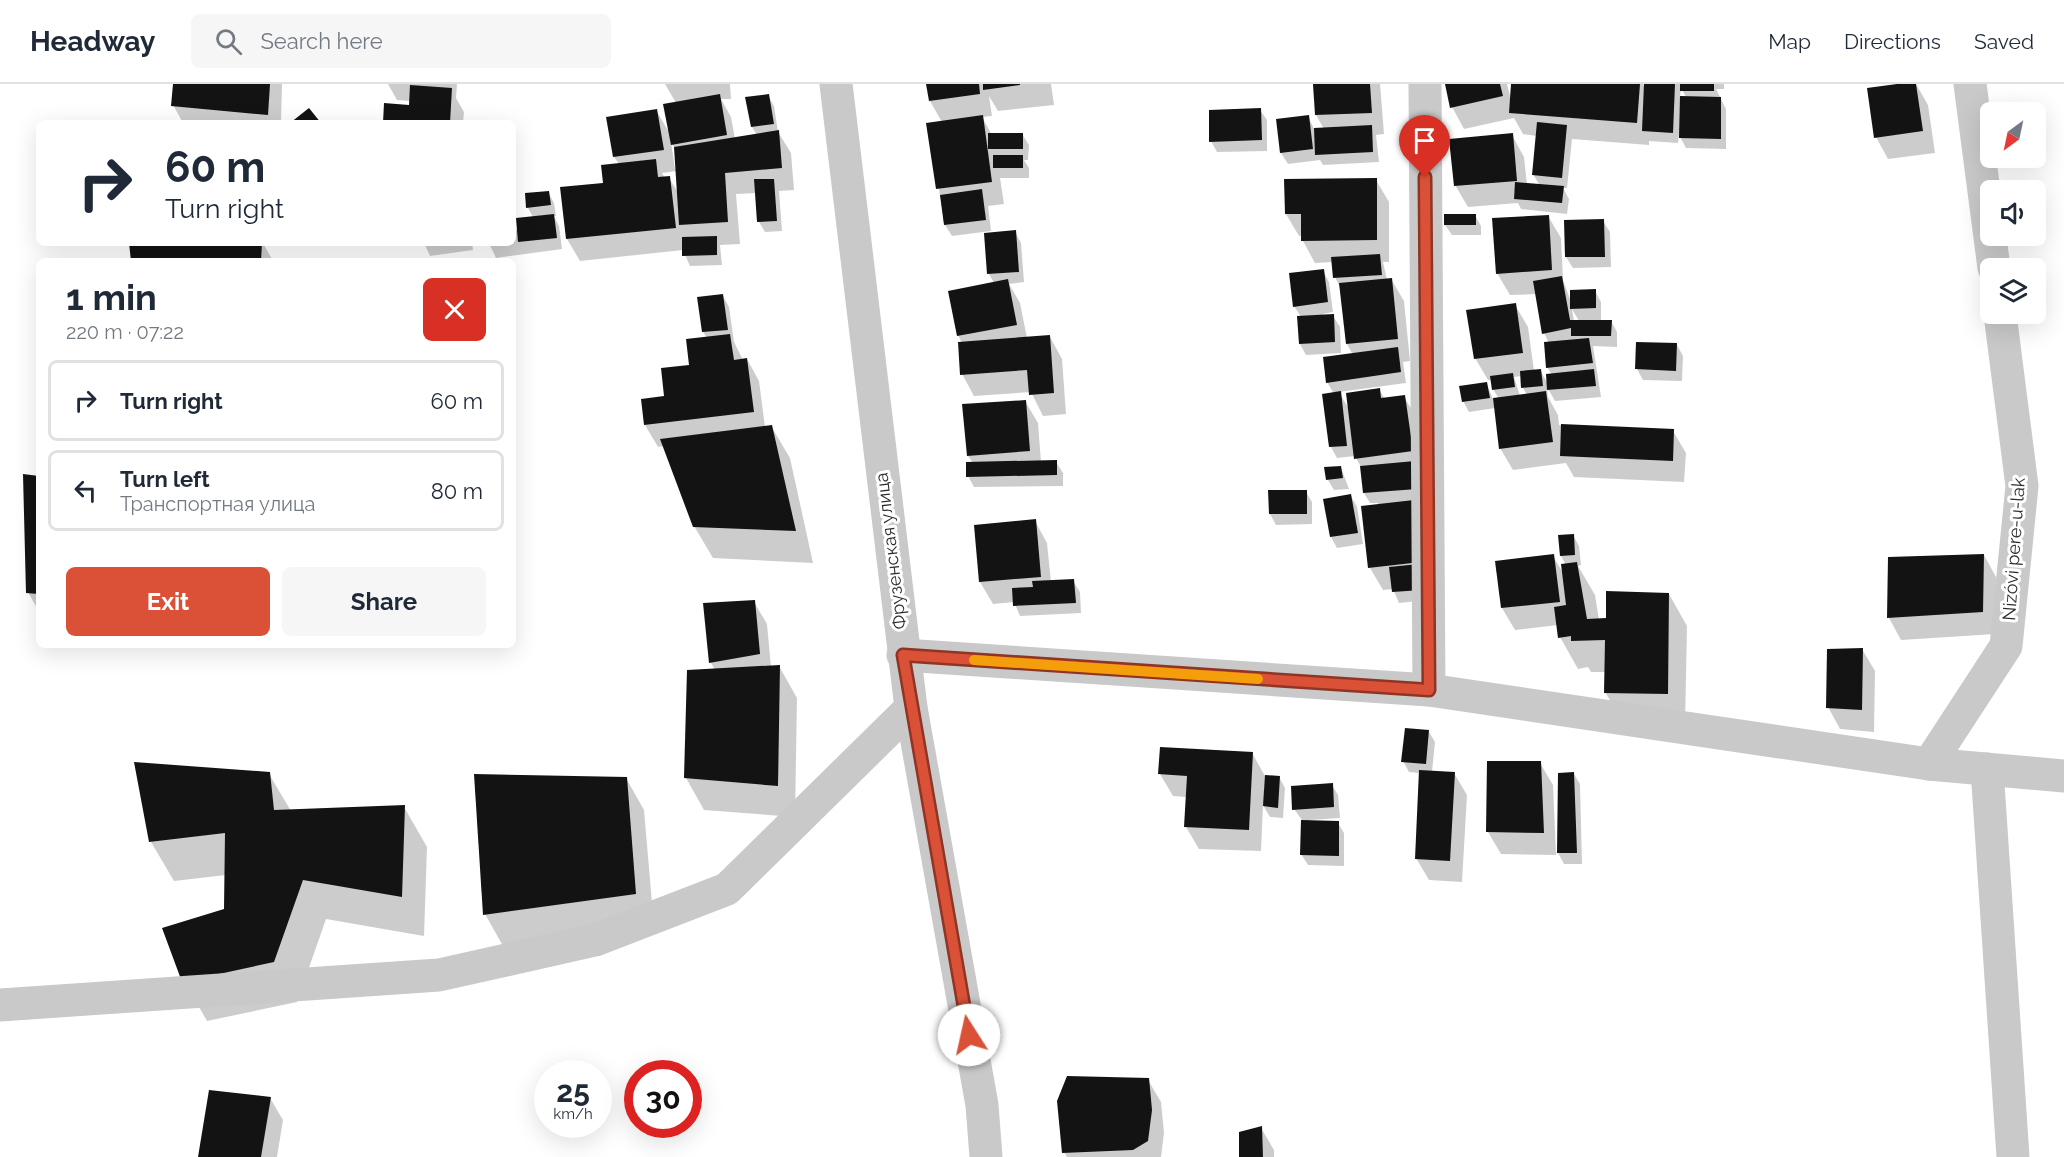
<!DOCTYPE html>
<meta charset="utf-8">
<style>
:root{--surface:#fff;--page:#f6f6f7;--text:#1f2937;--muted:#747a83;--line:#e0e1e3;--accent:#da5137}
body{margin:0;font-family:Raleway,sans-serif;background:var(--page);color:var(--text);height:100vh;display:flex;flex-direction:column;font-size:22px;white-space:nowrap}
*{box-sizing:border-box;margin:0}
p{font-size:20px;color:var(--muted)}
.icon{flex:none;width:33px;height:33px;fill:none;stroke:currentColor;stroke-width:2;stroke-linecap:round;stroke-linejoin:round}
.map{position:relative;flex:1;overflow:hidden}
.drawer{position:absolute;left:36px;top:174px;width:480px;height:390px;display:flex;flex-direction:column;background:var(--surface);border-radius:9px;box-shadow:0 6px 24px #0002}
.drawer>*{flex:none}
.top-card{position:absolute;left:36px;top:36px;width:480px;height:126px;border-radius:9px;box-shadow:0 6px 24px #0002;background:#fff;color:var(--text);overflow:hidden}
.needle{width:39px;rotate:213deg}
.controls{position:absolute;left:1980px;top:18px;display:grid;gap:12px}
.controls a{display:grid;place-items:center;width:66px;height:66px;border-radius:9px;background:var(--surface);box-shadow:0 6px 24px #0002;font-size:30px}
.speed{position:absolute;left:534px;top:976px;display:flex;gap:12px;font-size:30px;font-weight:700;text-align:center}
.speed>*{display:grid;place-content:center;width:78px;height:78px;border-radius:50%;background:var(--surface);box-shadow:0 6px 24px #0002;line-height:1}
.speed small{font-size:15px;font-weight:400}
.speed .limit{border:9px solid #d22;background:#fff;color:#111}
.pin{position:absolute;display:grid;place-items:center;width:51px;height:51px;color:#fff;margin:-62px -26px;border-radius:50% 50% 50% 0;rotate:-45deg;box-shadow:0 0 6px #0007}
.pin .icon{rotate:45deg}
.me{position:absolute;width:66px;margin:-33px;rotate:350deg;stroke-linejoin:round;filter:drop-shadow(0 0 4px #0008)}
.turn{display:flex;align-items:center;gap:21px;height:126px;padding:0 30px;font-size:27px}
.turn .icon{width:78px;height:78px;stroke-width:2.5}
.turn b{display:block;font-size:42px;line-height:51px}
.round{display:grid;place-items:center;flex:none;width:63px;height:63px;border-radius:9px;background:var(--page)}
.head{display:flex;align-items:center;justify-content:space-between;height:102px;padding:0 30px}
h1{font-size:36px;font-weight:700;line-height:45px}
.cta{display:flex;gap:12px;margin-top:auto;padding:12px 30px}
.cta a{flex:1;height:69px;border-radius:9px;background:var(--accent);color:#fff;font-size:24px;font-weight:700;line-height:69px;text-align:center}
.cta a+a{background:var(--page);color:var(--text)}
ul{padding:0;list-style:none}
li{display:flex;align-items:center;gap:18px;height:81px;margin:0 12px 9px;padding:0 18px;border:3px solid var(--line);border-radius:9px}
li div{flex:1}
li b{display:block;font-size:22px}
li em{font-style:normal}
header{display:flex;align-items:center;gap:36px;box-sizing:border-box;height:84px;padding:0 30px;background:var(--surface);border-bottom:2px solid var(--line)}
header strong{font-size:28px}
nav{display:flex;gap:33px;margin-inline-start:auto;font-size:21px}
.search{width:420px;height:54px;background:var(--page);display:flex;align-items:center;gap:15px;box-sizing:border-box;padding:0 21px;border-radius:9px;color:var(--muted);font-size:22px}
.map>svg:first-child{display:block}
.shadow{fill:#0003;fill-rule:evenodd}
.building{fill:#131313}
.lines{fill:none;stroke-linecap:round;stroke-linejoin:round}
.street{stroke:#c9c9c9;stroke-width:33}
.route-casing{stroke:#8e3524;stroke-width:15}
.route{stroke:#da5137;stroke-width:10}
.slow{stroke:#f59e0b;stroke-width:10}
.labels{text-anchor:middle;stroke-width:6;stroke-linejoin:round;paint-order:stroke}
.street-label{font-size:18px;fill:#2c2c2c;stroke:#fff}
</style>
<header>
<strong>Headway</strong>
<div class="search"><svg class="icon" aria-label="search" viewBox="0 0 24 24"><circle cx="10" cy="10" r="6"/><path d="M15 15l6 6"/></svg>Search here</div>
<nav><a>Map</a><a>Directions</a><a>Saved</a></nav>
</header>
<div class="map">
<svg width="2064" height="1073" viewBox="0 0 2064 1073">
<rect width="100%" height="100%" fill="#fff"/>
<g class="shadow">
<path d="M175,0H282L281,39H183L173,21Z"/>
<path d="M388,0H457L456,14L464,28L463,39H385L410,22V17L397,16Z"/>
<path d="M665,0H730L731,15H721L731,33L735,55L757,51L752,43L768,12L774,22L778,48L791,69L794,106L779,107L782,147L765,148L759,138L757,109L736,110L740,160L720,161L722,181L690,182L683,166L580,177L567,155L619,80L614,73L608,34L656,26L670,50L676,19ZM671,58L676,67L677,85H675ZM677,87L679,110L669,94H665L662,89Z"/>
<path d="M927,0H1051L1054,21L998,27L989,12L992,32L982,33L992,51L1022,50L1029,61L1028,76H1024L1029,84V94H1000L1004,120L988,122L991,147L952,152L945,141L928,40L942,38L930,17Z"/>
<path d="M1315,0H1380L1384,50L1376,51L1379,78L1323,81L1320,76L1288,80L1281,69L1278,36L1308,32L1314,45H1324L1316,31Z"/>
<path d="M1447,0H1507L1511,16L1513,0H1643L1645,4V0H1724V5H1716L1726,25V65L1686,64L1679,51L1678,59L1649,57V61L1572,55L1567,104H1563L1569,115L1567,130L1521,125L1518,119L1468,123L1455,101L1512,51L1524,73L1527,101L1540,102L1533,90L1537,52L1523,50L1514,34L1464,45L1452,23ZM1681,4L1686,13H1680Z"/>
<path d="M1907,0H1916L1928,21L1935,69L1888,75L1876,53Z"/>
<path d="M1260,26L1267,36V67L1217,68L1211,57Z"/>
<path d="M1376,96L1389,118V178H1383L1387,196L1391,195L1404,217L1410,277L1403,278L1406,299L1339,308L1349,325L1379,306L1385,315L1404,313L1417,334L1427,516L1399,519L1393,505L1383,506L1370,484L1363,423L1378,421V419H1370L1364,409L1362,385L1355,372L1337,374L1331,363L1324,311L1334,310L1327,298L1353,271L1347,260L1341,205L1335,193L1333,178L1315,179L1303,157V151L1299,152L1286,130Z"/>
<path d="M548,108L554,119L556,132H554L559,142L562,165L496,174L489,159H513V140L519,150L533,133L528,124L526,111Z"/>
<path d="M1475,131L1481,142V151H1452L1445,141Z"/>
<path d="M1548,132L1561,154L1563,196L1570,215L1595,207L1601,218V237H1611L1617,248V263L1593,262L1601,313L1555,317L1547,303L1548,313L1558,331L1559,341L1673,347L1686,369L1684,398L1574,393L1566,379L1513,386L1500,364L1495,324L1469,328L1463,317L1486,299L1493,315H1499L1493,305L1492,296H1488L1475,274L1515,221L1528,243L1534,287L1540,286L1548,300L1552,291L1547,283L1549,259L1544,249L1537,210L1510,211L1497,189ZM1572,225L1579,237H1574ZM1522,292L1523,304L1527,311L1520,312L1514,293Z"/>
<path d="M1603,137L1610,148L1611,183L1573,184L1566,173Z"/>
<path d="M1015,148L1021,159L1024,198L1009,200L1020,219L1027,254L1050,253L1062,275L1066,330L1043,332L1031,308L974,312L962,290V259L958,251L994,199L989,190Z"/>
<path d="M131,159H263L273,177H133Z"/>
<path d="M424,159H472L473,166L430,172Z"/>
<path d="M1323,187L1329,198L1333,228L1323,230L1324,232H1333L1340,243L1341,269L1306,271L1300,260L1301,233L1294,222Z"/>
<path d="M723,212L729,223L734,258L743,276L747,275L759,297L765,343L771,342L790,374L813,479L713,474L694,442L664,362L658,363L645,341L690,282L707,254L703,248Z"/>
<path d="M1677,261L1683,272L1682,297L1643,296L1637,285Z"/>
<path d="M1025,317L1038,339L1041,378H1056L1063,389V402L974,403L968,392L973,379L968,372Z"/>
<path d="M1341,384L1349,405L1334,406L1328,396Z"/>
<path d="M39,393V528L28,508Z"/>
<path d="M1306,408L1312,418V440L1276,441L1270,430Z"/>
<path d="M1351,412L1357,423L1363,460L1337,464L1331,453Z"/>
<path d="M1035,437L1047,459L1051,498L1073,497L1080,508L1081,529L1020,532L1014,518L993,520L980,498Z"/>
<path d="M1573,451L1579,462L1581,481L1578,482L1595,511L1599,536L1607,535L1669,510L1687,542L1685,641L1624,640L1605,608L1606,588H1591L1588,583L1578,585L1560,553L1558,541L1515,546L1502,524L1553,472L1563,489L1566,481L1561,472Z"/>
<path d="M1984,471L1996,493L1995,550L1901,556L1889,534V474Z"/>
<path d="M754,518L767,540L771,583L779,582L797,614L795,733L704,726L686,694L715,586L711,579Z"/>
<path d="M1862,565L1875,587L1874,648L1840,645L1828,623Z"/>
<path d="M1429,648L1435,658L1432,688L1454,689L1467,711L1462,798L1429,796L1416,774L1420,689L1409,688L1403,677Z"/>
<path d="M1252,669L1265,692L1279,693L1285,704L1283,734L1270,733L1263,721L1261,767L1199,765L1186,743L1187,713L1173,712L1160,690Z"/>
<path d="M1540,679L1553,701L1556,771L1501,770L1488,748Z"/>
<path d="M269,690L291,727L404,723L427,763L424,852L326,835L297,918L207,937L184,897L226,826V791L174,797L151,758Z"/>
<path d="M1574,690L1580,700L1582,780H1564L1558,769L1559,691Z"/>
<path d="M626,694L644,726L654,842L503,862L485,830Z"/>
<path d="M1332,701L1338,711L1340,734L1310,736V738L1338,739L1344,749V782L1308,781L1301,770L1302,736L1294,725Z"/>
<path d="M1148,996L1161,1018L1164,1049L1161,1073H1067L1064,1068Z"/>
<path d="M270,1014L283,1036L277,1073H199Z"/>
<path d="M1261,1044L1274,1066V1073H1240Z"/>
</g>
<g class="building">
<path d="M173,0H270L268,31L171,22Z"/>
<path d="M926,0H979L980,10L929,17Z"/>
<path d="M983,0H1020V1L983,6Z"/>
<path d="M1313,0H1370L1372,29L1315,31Z"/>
<path d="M1445,0H1500L1503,12L1450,24Z"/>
<path d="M1511,0H1640L1637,39L1509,29Z"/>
<path d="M1644,0H1675L1673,49L1642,47Z"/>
<rect x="1680" y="0" width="34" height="7"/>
<path d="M1897,0H1916L1923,47L1874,54L1867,4Z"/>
<path d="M410,1L452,4L450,39H383L384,19L409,21Z"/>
<path d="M720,10L727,51L671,61L663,20Z"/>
<path d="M769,10L774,40L751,43L745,13Z"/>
<path d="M1680,12L1721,13V55L1679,54Z"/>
<path d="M309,24L321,39H290Z"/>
<path d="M1261,24L1262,56L1209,58V26Z"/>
<path d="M657,25L664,66L613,73L606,33Z"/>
<path d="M983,31L992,98L936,105L926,39Z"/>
<path d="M1309,31L1313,65L1280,69L1276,35Z"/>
<path d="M1537,38L1567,41L1562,94L1532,91Z"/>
<path d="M1372,41L1373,68L1315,71L1314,44Z"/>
<path d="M779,46L782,84L725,89L728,138L679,141L674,63Z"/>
<rect x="988" y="49" width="35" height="16"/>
<path d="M1513,49L1517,97L1454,102L1449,55Z"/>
<rect x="993" y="71" width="30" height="13"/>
<path d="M656,75L658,93L670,92L676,144L566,155L560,103L603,99L601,81Z"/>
<path d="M1377,94V156L1301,157V130H1285L1284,95Z"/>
<path d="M754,95H774L777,137L757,138Z"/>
<path d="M1515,98L1564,102L1562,119L1514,115Z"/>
<path d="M982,105L986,136L944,141L940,111Z"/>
<path d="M549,107L551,121L526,124L525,109Z"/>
<path d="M554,130L557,154L518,158L516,134Z"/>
<rect x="1444" y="130" width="32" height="11"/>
<path d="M1549,131L1552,186L1496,190L1492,134Z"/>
<path d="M1604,135L1605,173H1565L1564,136Z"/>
<path d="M1016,146L1019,188L987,190L984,149Z"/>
<path d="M717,152V171L682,172V153Z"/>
<path d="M129,159H262L261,177H131Z"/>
<path d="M1380,170L1382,191L1333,194L1331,173Z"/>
<path d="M1324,185L1328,218L1293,223L1289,189Z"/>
<path d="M1562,192L1570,236H1612L1611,252H1571V244L1542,250L1533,197Z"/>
<path d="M1392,194L1398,255L1346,260L1339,199Z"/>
<path d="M1008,195L1017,241L957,252L948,207Z"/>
<path d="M1596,205V224L1570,225V206Z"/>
<path d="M723,210L728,246L702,248L697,213Z"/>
<path d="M1516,219L1523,269L1474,275L1466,226Z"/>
<path d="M1334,230L1335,258L1299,260L1297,232Z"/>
<path d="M730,250L734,276L747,274L754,328L644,341L641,315L664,312L661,284L689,281L686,255Z"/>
<path d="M1050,251L1054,309L1029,311L1027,286L960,291L958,258Z"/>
<path d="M1589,254L1593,279L1546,284L1544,258Z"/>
<path d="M1636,258L1677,259L1676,287L1635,285Z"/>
<path d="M1398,263L1401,288L1326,299L1323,273Z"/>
<path d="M1541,285L1543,302L1521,304L1520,287Z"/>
<path d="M1594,285L1596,302L1547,306L1546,290Z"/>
<path d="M1513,289L1515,303L1492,306L1490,292Z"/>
<path d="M1487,298L1490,314L1462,318L1459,302Z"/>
<path d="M1380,304L1381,314L1405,311L1413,367L1354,375L1346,309Z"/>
<path d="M1341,307L1347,362L1329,363L1322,310Z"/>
<path d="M1546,307L1553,358L1499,365L1493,314Z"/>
<path d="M1026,316L1030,367L967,372L962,320Z"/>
<path d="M1561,340L1674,345L1673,377L1560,372Z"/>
<path d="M772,341L796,447L693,443L660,355Z"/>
<path d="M1057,376V391L966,393V378Z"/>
<path d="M1415,377L1417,405L1363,409L1360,382Z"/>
<path d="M1341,382L1343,394L1326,396L1324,383Z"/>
<path d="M23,390L39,392V510L26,509Z"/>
<path d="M1268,406H1307V430H1269Z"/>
<path d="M1351,410L1358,449L1330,453L1323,415Z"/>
<path d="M1414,416L1421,478L1368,484L1361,422Z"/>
<path d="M1036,435L1041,493L979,498L974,441Z"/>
<path d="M1574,450L1575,471L1560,472L1558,451Z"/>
<path d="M1554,470L1560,518L1501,524L1495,477Z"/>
<path d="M1984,470L1983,528L1887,534L1888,473Z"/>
<path d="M1577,478L1587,535L1606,534V507L1669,509L1668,610L1604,609L1605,556L1571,557V552L1558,554L1554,523L1566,521L1561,480Z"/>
<path d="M1419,480L1422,506L1392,508L1389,483Z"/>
<path d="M1074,495L1076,519L1013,522L1012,504L1033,503L1032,497Z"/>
<path d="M755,516L760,570L709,579L703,519Z"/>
<path d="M1863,564L1862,626L1826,624L1827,565Z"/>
<path d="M780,581L778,702L684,694L687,586Z"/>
<path d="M1405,644L1429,646L1426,680L1401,678Z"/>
<path d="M1160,663L1253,668L1249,746L1184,743L1187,692L1158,690Z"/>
<path d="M1487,677H1541L1544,749L1486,748Z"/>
<path d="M134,678L270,688L274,726L405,721L402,813L303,796L274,878L182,898L162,844L224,825L225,749L149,758Z"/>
<path d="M1419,686L1455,688L1450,777L1415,775Z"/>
<path d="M1574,688L1577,769H1557L1558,689Z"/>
<path d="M474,690L627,693L636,810L483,831Z"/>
<path d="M1265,691L1280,692L1278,724L1263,722Z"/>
<path d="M1333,699L1334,723L1292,726L1291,702Z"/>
<path d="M1301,736L1339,737V772L1300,771Z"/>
<path d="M1067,992L1149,994L1152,1026L1148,1057L1133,1066L1062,1069L1057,1017Z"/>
<path d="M209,1006L271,1013L261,1073H198Z"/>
<path d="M1262,1042L1263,1073H1239V1048Z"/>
</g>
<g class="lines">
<g class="street">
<path d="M836,0L911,624L982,1021L986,1073"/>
<path d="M1425,0L1429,606"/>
<path d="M1970,0L1994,184"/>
<path d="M903,571L1429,606L1929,680L2064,692"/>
<path d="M1929,680L2006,562L2022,402L2000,230"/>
<path d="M1987,685L2013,1073"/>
<path d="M0,921L439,891L595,856L727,805L911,624"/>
</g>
</g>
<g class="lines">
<g class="route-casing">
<path id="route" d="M969,951L903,571L1429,606L1425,93"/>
</g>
<use href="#route" class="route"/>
<path class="slow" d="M974,576L1258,595"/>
</g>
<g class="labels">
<g class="street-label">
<text transform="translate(2014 465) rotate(-86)" y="6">Nizóvi pere-u-lak</text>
<text transform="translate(891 467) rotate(-97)" y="6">Фрузенская улица</text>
</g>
</g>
</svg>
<div class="controls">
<a><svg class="needle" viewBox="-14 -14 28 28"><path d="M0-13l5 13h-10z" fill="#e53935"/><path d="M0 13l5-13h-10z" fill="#747a83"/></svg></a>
<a><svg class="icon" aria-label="sound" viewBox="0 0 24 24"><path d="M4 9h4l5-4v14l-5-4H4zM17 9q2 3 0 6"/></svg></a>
<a><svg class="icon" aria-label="layers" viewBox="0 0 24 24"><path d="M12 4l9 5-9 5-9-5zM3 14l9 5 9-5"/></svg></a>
</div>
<div class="speed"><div>25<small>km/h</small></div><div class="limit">30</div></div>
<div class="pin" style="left:1425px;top:93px;background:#d93025"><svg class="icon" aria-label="arrive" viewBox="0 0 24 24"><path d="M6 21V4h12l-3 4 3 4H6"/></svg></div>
<svg class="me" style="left:969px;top:951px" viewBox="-20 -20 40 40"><circle r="19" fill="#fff"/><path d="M0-13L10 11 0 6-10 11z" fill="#da5137"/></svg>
<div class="top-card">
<div class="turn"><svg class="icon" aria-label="right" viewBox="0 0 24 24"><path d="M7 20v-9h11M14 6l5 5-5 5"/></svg><div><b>60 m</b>Turn right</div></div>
</div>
<section class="drawer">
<div class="head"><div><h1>1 min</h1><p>220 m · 07:22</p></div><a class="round" style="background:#d93025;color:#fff"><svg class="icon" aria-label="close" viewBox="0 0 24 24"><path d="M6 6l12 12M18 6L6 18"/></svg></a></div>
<ul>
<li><svg class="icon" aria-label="right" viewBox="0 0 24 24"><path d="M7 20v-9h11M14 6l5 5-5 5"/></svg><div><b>Turn right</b></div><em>60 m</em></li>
<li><svg class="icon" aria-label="left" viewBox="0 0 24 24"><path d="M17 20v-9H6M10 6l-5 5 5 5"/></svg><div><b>Turn left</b><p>Транспортная улица</p></div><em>80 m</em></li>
</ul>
<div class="cta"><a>Exit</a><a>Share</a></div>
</section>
</div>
